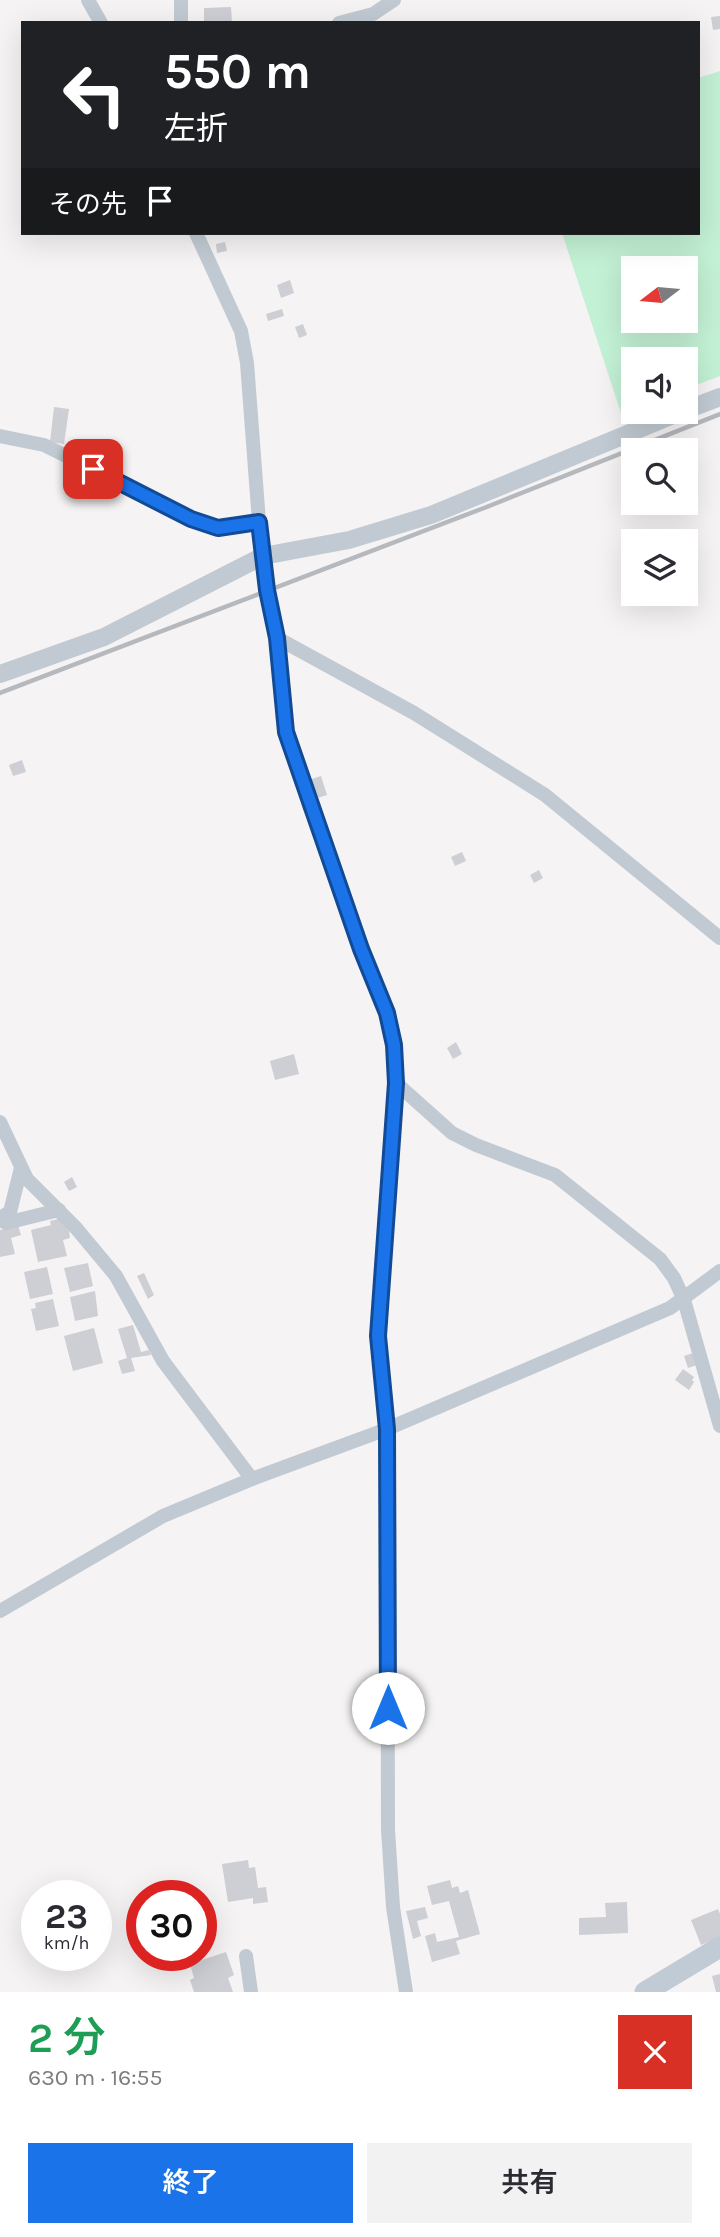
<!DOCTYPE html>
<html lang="ja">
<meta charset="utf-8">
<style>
:root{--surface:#fff;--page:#f2f2f3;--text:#2b2b33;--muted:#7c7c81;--accent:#1a73e8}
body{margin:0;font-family:Karla,"Noto Sans JP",sans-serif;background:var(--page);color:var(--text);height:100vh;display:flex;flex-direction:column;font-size:26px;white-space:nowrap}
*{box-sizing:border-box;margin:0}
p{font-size:23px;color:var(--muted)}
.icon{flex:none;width:38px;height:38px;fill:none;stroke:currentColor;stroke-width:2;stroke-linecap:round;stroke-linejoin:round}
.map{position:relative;height:1992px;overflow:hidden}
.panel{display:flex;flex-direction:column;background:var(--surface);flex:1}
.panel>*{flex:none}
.top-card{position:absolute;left:21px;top:21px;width:679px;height:214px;border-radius:0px;box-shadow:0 7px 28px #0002;background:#202124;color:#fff;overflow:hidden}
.needle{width:46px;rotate:254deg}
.controls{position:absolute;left:621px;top:256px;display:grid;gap:14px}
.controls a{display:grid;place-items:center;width:77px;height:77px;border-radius:0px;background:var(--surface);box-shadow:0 7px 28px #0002;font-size:35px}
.speed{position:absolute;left:21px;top:1880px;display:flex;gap:14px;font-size:35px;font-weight:700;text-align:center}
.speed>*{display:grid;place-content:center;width:91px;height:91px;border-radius:50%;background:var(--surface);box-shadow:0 7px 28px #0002;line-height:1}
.speed small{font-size:18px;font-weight:400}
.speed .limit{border:10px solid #d22;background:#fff;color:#111}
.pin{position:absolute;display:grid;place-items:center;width:60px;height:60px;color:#fff;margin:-30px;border-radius:14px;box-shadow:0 4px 10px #0006}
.me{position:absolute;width:77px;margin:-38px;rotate:0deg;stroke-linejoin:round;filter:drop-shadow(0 0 5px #0008)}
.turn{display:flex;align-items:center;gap:24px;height:147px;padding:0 28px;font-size:32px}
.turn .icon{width:91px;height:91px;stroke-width:2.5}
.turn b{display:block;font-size:49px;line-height:60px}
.then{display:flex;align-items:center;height:66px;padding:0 28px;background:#0003;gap:14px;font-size:26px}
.round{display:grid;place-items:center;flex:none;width:74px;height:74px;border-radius:0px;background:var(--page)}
.head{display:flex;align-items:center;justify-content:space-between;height:119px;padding:0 28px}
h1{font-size:42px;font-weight:600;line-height:52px;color:#1e9e55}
.action{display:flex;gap:14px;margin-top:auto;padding:14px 28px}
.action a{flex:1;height:80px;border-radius:0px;background:var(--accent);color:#fff;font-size:28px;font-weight:600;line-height:80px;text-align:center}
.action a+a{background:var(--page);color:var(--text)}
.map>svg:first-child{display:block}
.green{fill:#c3f1d5;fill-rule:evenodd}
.building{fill:#cdcfd5}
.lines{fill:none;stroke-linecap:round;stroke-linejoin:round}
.minor{stroke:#c1cad2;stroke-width:14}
.tertiary{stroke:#c1cad2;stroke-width:18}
.secondary{stroke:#c1cbd6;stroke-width:21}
.rail{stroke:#b5b8bd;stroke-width:4.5}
.route-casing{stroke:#114b97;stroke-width:18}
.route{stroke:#1a73e8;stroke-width:12}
</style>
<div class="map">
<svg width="720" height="1992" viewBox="0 0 720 1992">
<rect width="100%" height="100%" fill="#f5f3f3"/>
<path class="green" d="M720,71V376L686,389V359H634L633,409L621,413L562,233H698V78ZM634,268H686V320H634Z"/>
<g class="building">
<path d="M231,7L232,23H204V8Z"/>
<path d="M720,16V29L713,30L711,17Z"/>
<path d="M225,242L227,251L217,253L216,244Z"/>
<path d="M290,280L294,293L281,298L277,285Z"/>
<path d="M282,309L284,316L268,321L266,314Z"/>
<path d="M303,324L307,335L299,338L295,327Z"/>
<path d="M54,407L69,409L64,444L50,442Z"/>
<path d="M22,760L26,772L13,776L9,765Z"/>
<path d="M321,776L327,795L311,800L305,781Z"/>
<path d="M462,852L466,861L455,866L451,857Z"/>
<path d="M539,870L543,878L534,883L530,875Z"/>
<path d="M456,1042L462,1054L453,1059L447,1048Z"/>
<path d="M294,1054L299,1074L275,1080L270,1061Z"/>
<path d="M72,1177L77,1187L69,1191L64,1182Z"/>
<path d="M58,1219L69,1230L70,1238L63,1240L67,1256L38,1262L31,1230L51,1225L50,1221Z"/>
<path d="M18,1225L21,1235L11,1238L15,1254L0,1257V1230Z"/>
<path d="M88,1263L93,1286L70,1292L64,1268Z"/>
<path d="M47,1267L53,1294L30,1299L24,1272Z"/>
<path d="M144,1273L154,1295L148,1299L137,1276Z"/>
<path d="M95,1291L98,1316L75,1321L70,1297Z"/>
<path d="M53,1299L59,1326L36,1331L31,1309L36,1308L35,1303Z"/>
<path d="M133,1325L141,1352L149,1350L151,1355L131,1358L135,1371L122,1374L118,1361L127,1358L118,1329Z"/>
<path d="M94,1328L103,1363L73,1371L64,1336Z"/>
<path d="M693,1353L697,1365L688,1368L684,1356Z"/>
<path d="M683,1369L694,1377L692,1380L694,1382L689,1390L675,1380Z"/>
<path d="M248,1860L249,1868L255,1867L258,1888L266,1887L268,1902L253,1904V1898L228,1902L222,1864Z"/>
<path d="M450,1880L452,1888L458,1886L460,1893L468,1890L480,1934L456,1941L460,1954L432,1962L425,1936L435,1933L437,1942L459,1937L449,1901L432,1905L427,1886Z"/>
<path d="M627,1902L628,1933L579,1935V1918L606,1917L605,1903Z"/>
<path d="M425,1907L428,1918L417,1921L421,1936L413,1939L406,1911Z"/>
<path d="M718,1909L720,1914V1937L701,1945L691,1920Z"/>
<path d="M226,1952L234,1975L228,1978L233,1992H194L190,1980L194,1978L190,1964Z"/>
<path d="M720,1974V1992H716L712,1976Z"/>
</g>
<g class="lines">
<g class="minor">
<path d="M88,0L101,23"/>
<path d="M181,0V23"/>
<path d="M339,23L373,14L394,0"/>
<path d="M196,233L241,331L247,363L259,522L267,590L277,638L286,731L309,805L392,1028L396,1083L378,1336L387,1429L388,1830L393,1907L406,1992"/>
<path d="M0,436L44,445L191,518L218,528L259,522"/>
<path d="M277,638L414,713L545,795L720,938"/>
<path d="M396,1083L452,1133L476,1145L555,1175L660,1259L674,1278L684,1300L720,1426"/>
<path d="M0,1122L27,1179L76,1228L116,1276L163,1361L252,1479"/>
<path d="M0,1218L10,1212L21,1168"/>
<path d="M0,1219L6,1223L59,1210"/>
<path d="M0,1611L163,1516L252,1479L387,1429L670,1308L720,1271"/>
<path d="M246,1956L251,1992"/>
</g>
<g class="tertiary">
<path d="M686,410L720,397"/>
<path d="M0,674L104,637L263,556L349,540L431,515L683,411"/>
</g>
<path class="secondary" d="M645,1992L720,1947"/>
<path class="rail" d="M0,693L484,508L720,414"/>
</g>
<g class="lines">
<g class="route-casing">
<path id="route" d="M93,469L191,519L218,528L259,522L267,590L277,638L286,732L361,949L387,1013L394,1045L396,1083L378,1336L387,1429L388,1708"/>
</g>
<use href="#route" class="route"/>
</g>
</svg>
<div class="controls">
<a><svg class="needle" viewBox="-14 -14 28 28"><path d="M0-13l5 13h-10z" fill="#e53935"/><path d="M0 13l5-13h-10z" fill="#7c7c81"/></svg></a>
<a><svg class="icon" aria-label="sound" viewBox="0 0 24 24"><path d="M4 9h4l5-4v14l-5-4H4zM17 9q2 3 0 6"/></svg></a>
<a><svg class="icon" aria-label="search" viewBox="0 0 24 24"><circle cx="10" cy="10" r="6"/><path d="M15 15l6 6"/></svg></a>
<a><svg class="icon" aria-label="layers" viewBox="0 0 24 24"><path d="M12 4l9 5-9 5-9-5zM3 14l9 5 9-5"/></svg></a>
</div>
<div class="speed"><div>23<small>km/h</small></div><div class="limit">30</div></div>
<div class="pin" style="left:93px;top:469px;background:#d93025"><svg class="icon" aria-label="arrive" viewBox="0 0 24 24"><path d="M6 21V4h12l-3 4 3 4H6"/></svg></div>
<svg class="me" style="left:388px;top:1708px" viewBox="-20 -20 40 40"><circle r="19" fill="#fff"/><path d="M0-13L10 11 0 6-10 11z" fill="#1a73e8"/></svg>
<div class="top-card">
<div class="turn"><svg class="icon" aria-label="left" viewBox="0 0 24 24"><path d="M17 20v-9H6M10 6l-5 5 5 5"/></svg><div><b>550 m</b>左折</div></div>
<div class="then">その先<svg class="icon" aria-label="arrive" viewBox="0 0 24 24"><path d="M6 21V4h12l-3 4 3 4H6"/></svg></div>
</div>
</div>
<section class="panel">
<div class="head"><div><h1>2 分</h1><p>630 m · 16:55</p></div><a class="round" style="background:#d93025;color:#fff"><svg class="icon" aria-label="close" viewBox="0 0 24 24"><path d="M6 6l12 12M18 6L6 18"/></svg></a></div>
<div class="action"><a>終了</a><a>共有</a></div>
</section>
